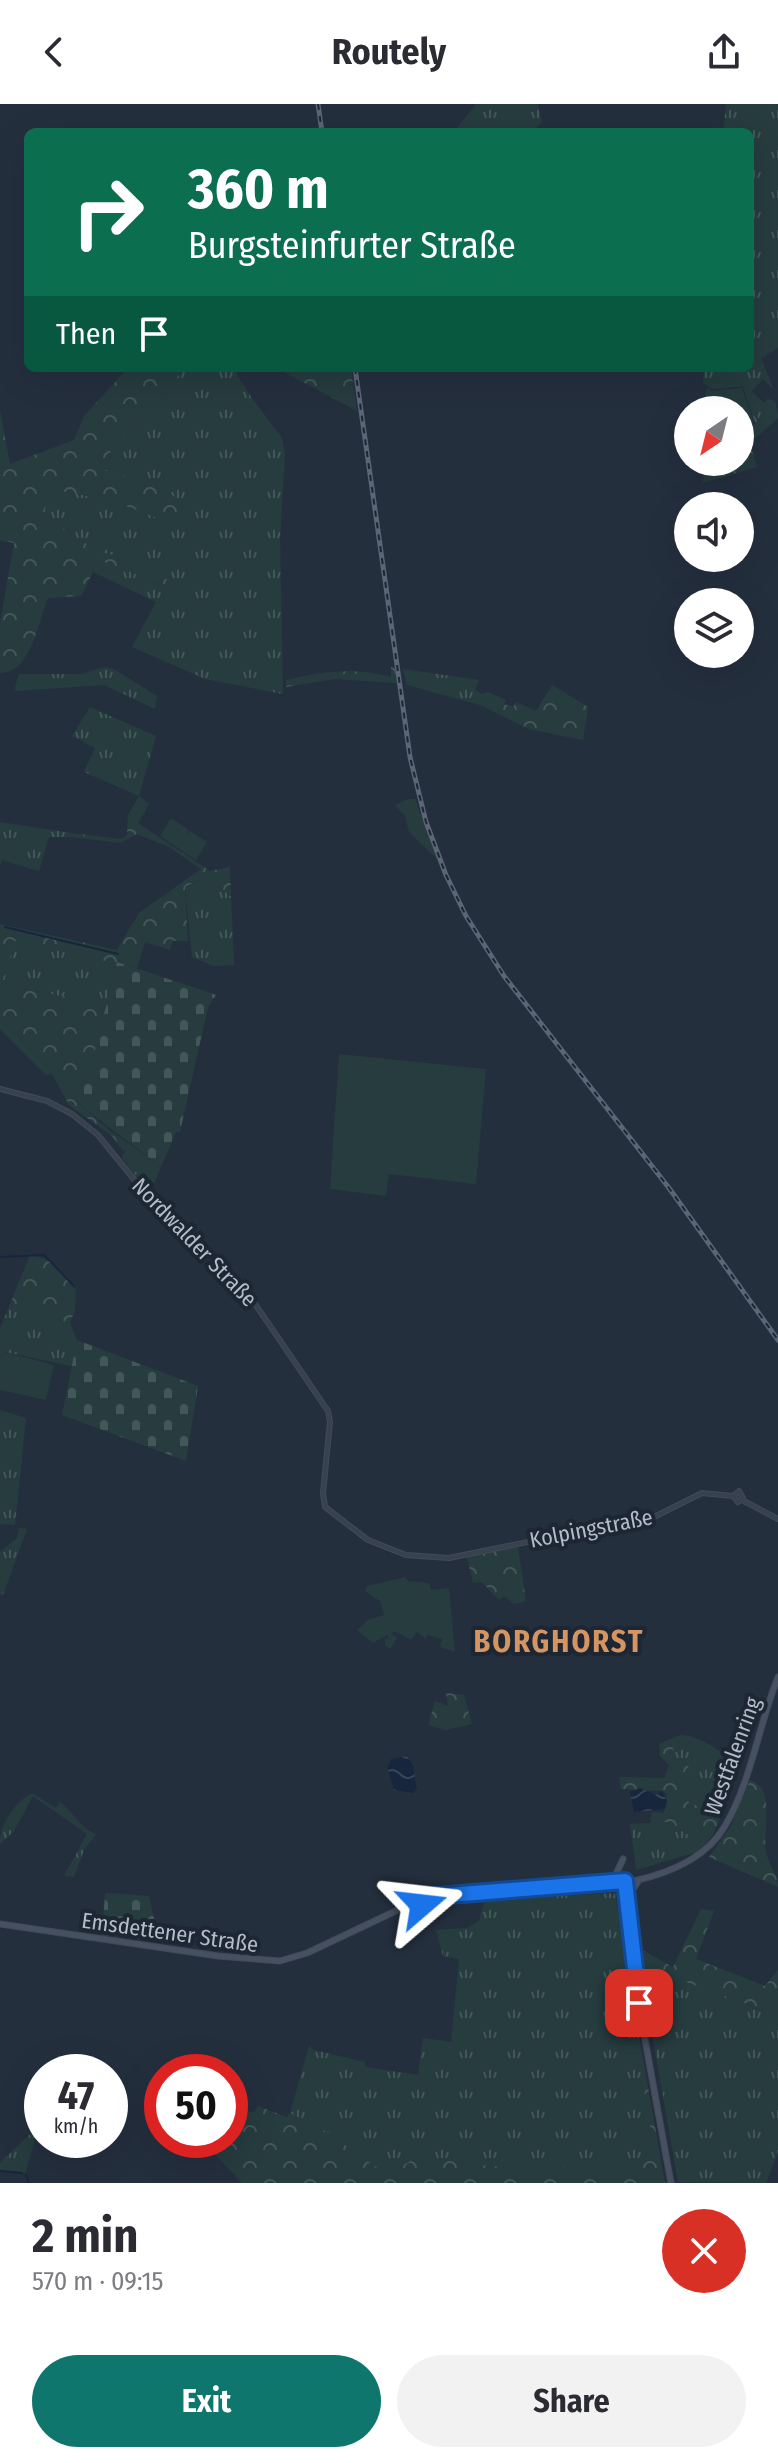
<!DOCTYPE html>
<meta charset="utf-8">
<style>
:root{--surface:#fff;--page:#f2f2f3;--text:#2b2b33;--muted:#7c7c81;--accent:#0f766e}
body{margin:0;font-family:"Fira Sans Condensed",sans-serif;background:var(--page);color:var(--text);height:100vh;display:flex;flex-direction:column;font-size:30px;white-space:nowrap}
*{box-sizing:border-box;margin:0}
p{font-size:26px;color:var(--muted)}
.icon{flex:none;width:44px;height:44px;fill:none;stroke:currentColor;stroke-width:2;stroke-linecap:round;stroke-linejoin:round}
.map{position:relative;height:2079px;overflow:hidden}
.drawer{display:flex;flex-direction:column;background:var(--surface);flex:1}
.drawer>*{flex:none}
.hud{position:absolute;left:24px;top:24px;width:730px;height:244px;border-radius:12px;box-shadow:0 8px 32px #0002;background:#0b6e4f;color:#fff;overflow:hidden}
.needle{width:52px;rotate:215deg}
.fabs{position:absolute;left:674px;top:292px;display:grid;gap:16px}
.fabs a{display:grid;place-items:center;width:80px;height:80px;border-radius:50%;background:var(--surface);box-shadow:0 8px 32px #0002;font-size:40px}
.speed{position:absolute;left:24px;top:1950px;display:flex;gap:16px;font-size:40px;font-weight:700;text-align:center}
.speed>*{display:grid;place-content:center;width:104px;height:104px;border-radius:50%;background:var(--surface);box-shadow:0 8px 32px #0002;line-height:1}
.speed small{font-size:20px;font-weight:400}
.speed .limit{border:12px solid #d22;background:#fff;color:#111}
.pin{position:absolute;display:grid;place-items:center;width:68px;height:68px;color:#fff;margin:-34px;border-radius:16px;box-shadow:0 4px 12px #0006}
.me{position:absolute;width:88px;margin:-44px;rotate:73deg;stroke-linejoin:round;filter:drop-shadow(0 0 6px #0008)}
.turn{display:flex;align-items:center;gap:28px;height:168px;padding:0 32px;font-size:36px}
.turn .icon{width:104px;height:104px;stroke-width:2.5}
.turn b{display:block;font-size:56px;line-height:68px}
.then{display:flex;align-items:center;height:76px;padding:0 32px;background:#0003;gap:16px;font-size:30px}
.round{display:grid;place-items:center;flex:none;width:84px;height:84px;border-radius:42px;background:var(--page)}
.summary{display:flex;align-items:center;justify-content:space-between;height:136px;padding:0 32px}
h1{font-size:48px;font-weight:700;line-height:60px}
.cta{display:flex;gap:16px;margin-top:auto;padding:16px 32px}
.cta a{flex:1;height:92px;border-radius:48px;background:var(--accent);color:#fff;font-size:32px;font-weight:700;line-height:92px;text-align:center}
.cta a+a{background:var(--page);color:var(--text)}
header{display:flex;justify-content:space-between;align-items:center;height:104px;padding:0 32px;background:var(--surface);font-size:36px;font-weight:700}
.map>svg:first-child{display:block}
.grass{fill:url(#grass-tufts)}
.forest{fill:url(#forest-crowns)}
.cemetery{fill:url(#cemetery-stones)}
.garden{fill:#263c3f}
.water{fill:url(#water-waves)}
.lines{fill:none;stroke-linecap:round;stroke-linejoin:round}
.stream{stroke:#17263c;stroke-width:2}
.tertiary-casing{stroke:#414a57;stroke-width:6}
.secondary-casing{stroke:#414a57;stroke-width:7}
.tertiary{stroke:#38414e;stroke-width:4}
.secondary{stroke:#465061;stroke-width:5}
.rail-casing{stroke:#5a6575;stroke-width:5}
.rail{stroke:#1d2633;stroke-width:2;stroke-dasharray:6;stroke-linecap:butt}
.route-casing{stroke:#114b97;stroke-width:20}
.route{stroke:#1a73e8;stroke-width:14}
.labels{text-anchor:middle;stroke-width:8;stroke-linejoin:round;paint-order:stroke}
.street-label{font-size:22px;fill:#b4bcc9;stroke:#1d2633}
.district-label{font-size:30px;font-weight:bold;letter-spacing:2px;fill:#d59563;stroke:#1d2633}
</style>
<header><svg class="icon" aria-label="back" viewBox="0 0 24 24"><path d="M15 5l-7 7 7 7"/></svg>Routely<svg class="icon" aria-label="share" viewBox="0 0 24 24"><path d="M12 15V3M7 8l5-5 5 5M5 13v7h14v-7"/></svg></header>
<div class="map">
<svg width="778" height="2079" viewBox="0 0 778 2079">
<defs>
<pattern id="grass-tufts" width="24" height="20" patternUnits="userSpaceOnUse" patternTransform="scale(2)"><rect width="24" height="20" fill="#263c3f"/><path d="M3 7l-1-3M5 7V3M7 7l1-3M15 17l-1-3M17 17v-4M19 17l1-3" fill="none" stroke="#435659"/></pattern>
<pattern id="forest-crowns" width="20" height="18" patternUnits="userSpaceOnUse" patternTransform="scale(2)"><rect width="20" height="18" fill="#263c3f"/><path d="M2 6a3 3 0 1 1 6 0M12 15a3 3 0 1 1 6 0" fill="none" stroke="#435659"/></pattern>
<pattern id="cemetery-stones" width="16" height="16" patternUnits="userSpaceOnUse" patternTransform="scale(2)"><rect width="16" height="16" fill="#263c3f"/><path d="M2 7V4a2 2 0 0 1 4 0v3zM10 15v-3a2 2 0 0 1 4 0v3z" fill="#435659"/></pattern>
<pattern id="water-waves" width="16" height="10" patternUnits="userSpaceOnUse" patternTransform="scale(2)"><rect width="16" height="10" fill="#17263c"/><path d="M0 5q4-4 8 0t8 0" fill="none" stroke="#364457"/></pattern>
</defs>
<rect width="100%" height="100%" fill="#242f3e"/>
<g class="grass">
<path d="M476,0H538L542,18L532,28H454Z"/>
<path d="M726,0H778V244L761,254L774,286L763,275L752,287L764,299L768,295L775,297L778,310L759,318L748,282L712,285L703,279L704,264H750V28H723Z"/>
<path d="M185,264H238L237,271L251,293L282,334L285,351L280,435L283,590L205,575L132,543L156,498L93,468L99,455L165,482L99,448L44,412L49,385L110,396L175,420L96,364Z"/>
<path d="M105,563L114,565L157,592L155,605L104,581L14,587L19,570H81Z"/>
<path d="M403,565L479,576L475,586L482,590L480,601L407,581Z"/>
<path d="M90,603L156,632L139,692L84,668L95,644L72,632Z"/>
<path d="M0,718L71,729V733H49L39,767L2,756L0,762Z"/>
<path d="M204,773L231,792L234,861L214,862L192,853L185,784Z"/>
<path d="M13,837L117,858L106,903L4,879Z"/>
<path d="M110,1026L161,1063L150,1090L122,1054L127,1042Z"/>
<path d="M10,1200L70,1219L77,1236L72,1262L0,1247V1224Z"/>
<path d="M0,1306L26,1314L15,1421L0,1420Z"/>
<path d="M19,1424L27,1425L3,1491H0V1448L17,1434Z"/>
<path d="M680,1631C699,1631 727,1649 736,1665L721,1712L688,1698L671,1639Z"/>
<path d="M32,1689L56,1704L60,1698C74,1709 79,1723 96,1730L84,1746L74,1773L64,1772L87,1730L33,1692L14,1727L0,1740C0,1720 14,1699 32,1689Z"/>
<path d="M667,1718L697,1736V1748L636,1766L630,1720Z"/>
<path d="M615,1789L640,1938L651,2029L644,2060L596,2069L568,2063L539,2068L420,2054L392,2066L379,2065L330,2030L290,2009L309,1942L314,1946L365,1958V1963L418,1971L423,1934L451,1938L459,1855L443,1852L436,1826L467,1824L479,1817L485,1796Z"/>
<path d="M640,1861L778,1911V2048L766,2079L678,2078Z"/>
<path d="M31,2029L36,2033L25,2069L0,2066V2059Z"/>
</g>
<g class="forest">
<path d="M128,264H145L149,268L155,264H185L96,364L159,381L185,401L175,421L110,396L49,385L44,412L99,448L129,454L168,476L166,482L99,456L81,492L48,494C38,518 31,569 0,569V519L14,439L0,436V306L10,360L74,336L84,312Z"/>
<path d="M286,264H351L357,307L284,268Z"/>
<path d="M748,282L759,318L778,310V314L750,339L757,363L703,379L705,358H740V327L755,319L743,283Z"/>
<path d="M391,563H395L397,579L335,575L286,583V576C322,567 356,563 391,573Z"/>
<path d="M552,581L588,603L583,636L529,625L480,601L482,590L488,588L506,596L504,600L513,603L516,598L536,607Z"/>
<path d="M139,692L149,700L138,719L210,767L230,763L231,792L204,773L185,783L188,837H173L170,846L145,838L137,864L14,837L4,879L106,903L90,967L74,995L127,1042L124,1048L112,1032L69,1001L52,970L46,971L0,925V820L117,846L139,809L201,765L169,743L137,730L120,739L71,733V729L120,735L127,732L128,711Z"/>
<path d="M30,1151L49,1156L76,1186L75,1206L70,1219L10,1200Z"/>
<path d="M518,1443L526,1497L514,1500L504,1492L499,1496L482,1478L473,1479L467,1453Z"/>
<path d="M446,1589L464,1591L472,1620L445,1626L428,1621L435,1597L448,1602Z"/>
<path d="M680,1631L671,1639L677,1655L695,1667L688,1698L721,1712L713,1731L697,1748V1736L667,1718L650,1719L652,1708L664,1709L667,1691L663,1687L621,1685L619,1673L664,1674L669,1661L660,1652L659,1640Z"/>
<path d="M750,1676C756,1679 761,1681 764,1689C770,1706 763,1729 766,1747C768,1761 778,1770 778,1783L709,1753L731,1722Z"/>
<path d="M701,1805L714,1807L696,1855L765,1882L778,1866V1911L641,1862L644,1847L673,1863Z"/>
<path d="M640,1938L665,2079H242L202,2036H230V2006L254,2008L258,2002L287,2013L290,2009L330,2030L379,2065L392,2066L420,2053L539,2068L568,2063L596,2069L644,2060L651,2029L637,1939Z"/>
</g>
<g class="cemetery">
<path d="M117,858L216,891L208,903L180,1028H176L161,1063C132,1040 102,1019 74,995L90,967Z"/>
<path d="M77,1236L198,1282L186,1357L62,1311Z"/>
<path d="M105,1789L149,1792L159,1837L102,1831Z"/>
</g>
<g class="garden">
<path d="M707,284L712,287L742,284L754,319L740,325V306H711L705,289Z"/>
<path d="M408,695H415L439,757L409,728L405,712L395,701Z"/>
<path d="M171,714L189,726L186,731L190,727L207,738L196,756L160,732Z"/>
<path d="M339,950L486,965L476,1080L389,1070L386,1092L330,1085Z"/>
<path d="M0,1247L54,1261L46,1296L0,1286Z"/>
<path d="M405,1473L408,1477L429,1479L431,1486L449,1484L455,1548L440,1543L442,1535L427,1531L426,1535L417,1528L411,1536L394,1527L391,1530L397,1534L390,1545L385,1541V1535L389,1534L387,1531L373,1539L357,1526L368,1516L384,1511L380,1497L365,1487L367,1482Z"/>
</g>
<g class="water">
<path d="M407,1652L413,1662L417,1685L413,1689L394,1686L387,1664L391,1655Z"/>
<path d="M640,1684L656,1691L662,1687L667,1697L665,1705L634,1708L630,1688Z"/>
</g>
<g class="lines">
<g class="stream">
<path d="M5,823L118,850"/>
<path d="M0,1153L44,1151L74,1182"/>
<path d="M0,2067L22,2069"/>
<path d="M26,2071L29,2079"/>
</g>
<g class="tertiary-casing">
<g id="tertiary">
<path d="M0,985L47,997L72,1010L98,1031L149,1094L197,1136L251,1194L328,1307L330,1318L323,1389L325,1403L368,1436L406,1451L449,1454L656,1412L702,1389L733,1392L738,1398L743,1394L739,1387L733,1392"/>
<path d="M742,1396L778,1415"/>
</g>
</g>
<g class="secondary-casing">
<g id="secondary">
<path d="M625,1777L642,1919L671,2079"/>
<path d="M605,1778L616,1770L623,1755"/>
<circle cx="426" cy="1794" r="7"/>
<path d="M433,1793C515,1780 677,1804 725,1722C751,1678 759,1620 778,1573"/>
<path d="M627,1795L639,1776"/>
<path d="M0,1820L218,1852L280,1857L307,1849L419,1796"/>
</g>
</g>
<use href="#tertiary" class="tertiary"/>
<use href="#secondary" class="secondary"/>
<g class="rail-casing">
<g id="rail">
<path d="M318,0L322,28"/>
<path d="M355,264L410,653L426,718L446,771L466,812L504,872L669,1084L778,1236"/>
</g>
</g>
<use href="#rail" class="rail"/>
</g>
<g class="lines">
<g class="route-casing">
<path id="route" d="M422,1801L430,1800L436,1792L625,1777L639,1899"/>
</g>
<use href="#route" class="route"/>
</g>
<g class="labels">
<g class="street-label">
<text transform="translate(195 1138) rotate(46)" y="8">Nordwalder Straße</text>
<text transform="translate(591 1424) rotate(-11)" y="8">Kolpingstraße</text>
<text transform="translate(732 1652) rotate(-70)" y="8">Westfalenring</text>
<text transform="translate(170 1828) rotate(8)" y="8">Emsdettener Straße</text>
</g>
<g class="district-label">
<text x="559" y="1548">BORGHORST</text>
</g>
</g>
</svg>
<div class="fabs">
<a><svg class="needle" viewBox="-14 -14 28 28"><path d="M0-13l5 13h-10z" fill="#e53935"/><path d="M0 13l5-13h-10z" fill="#7c7c81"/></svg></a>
<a><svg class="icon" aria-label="sound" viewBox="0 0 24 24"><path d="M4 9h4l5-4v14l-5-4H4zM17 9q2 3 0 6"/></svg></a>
<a><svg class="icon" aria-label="layers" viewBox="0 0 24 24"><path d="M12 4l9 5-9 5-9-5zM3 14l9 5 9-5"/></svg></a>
</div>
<div class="speed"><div>47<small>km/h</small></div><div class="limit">50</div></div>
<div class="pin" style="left:639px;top:1899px;background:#d93025"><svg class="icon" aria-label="arrive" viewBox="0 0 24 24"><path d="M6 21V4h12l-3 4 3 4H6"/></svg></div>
<svg class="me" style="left:422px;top:1801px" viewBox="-20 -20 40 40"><path d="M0-17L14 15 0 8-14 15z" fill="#1a73e8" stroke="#fff" stroke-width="4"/></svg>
<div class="hud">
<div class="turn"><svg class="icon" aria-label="right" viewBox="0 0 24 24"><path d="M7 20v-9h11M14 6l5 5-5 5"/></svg><div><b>360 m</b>Burgsteinfurter Straße</div></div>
<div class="then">Then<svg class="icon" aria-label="arrive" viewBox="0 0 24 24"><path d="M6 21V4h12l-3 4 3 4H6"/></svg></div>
</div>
</div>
<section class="drawer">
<div class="summary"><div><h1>2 min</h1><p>570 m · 09:15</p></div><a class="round" style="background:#d93025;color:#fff"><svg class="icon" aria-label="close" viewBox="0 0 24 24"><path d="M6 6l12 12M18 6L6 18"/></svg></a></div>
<div class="cta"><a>Exit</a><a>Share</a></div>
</section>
